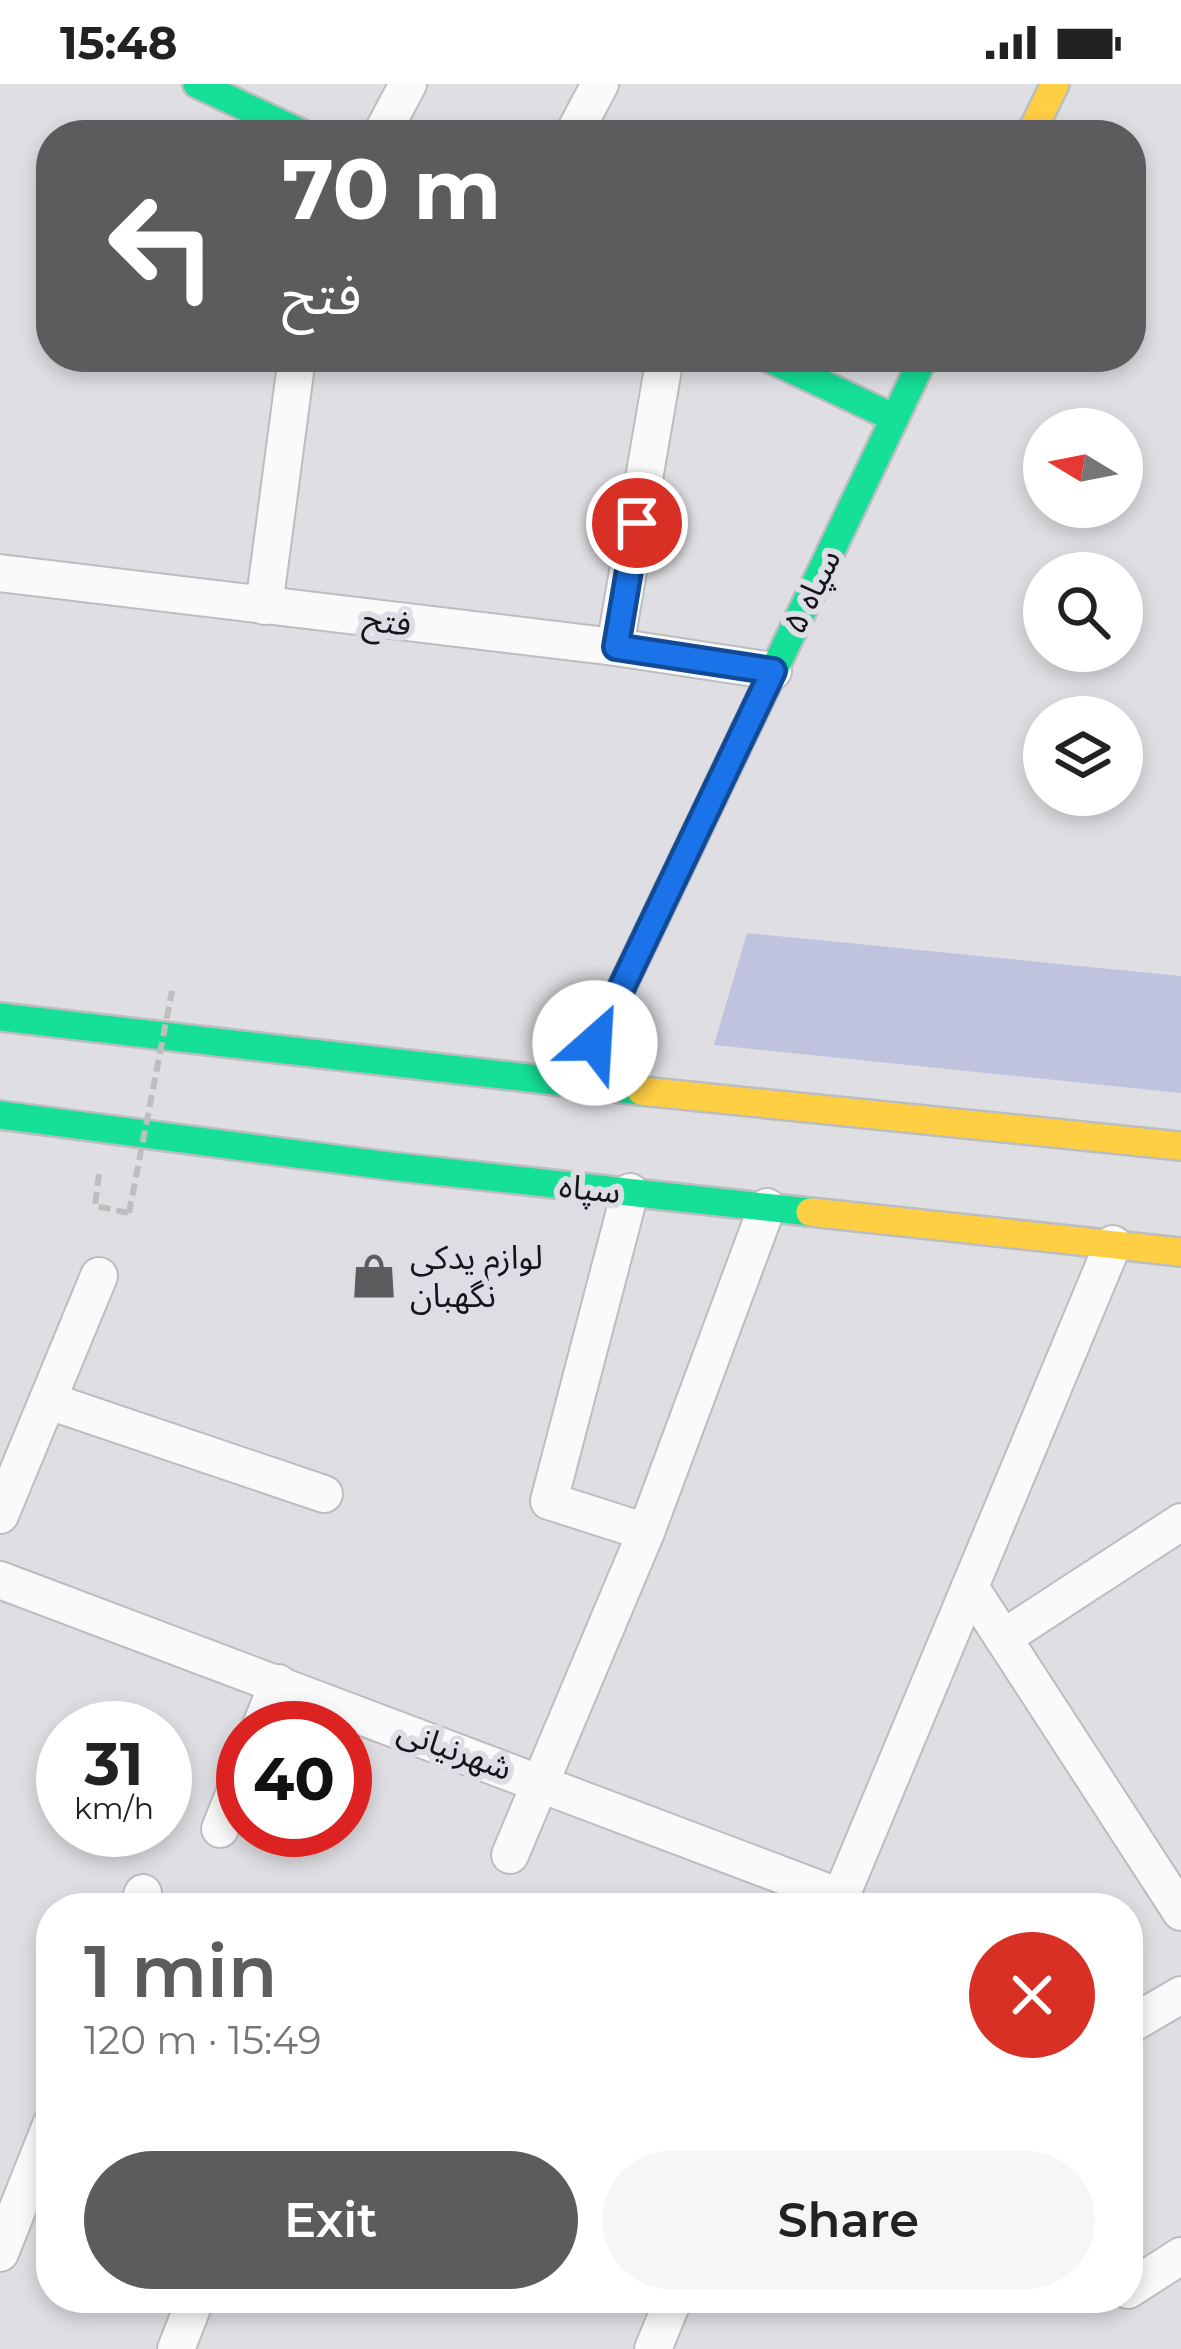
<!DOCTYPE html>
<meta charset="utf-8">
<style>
:root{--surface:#fff;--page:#f6f6f6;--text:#222;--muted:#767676;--accent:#5c5c5e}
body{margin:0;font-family:Montserrat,"Noto Sans Arabic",sans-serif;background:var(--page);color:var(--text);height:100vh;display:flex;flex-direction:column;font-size:45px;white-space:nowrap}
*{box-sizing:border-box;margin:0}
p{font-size:39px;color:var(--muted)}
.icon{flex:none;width:66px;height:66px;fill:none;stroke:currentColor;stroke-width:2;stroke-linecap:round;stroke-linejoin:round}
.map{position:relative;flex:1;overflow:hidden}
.side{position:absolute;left:36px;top:1809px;width:1107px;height:420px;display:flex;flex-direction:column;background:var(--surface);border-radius:48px;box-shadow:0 6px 18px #0003}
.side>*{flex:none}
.banner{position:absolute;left:36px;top:36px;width:1110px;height:252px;border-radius:48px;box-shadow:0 6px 18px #0003;background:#5c5c5e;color:#fff;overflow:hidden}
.needle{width:78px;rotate:280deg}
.fabs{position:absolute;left:1023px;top:324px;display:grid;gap:24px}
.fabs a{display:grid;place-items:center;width:120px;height:120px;border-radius:50%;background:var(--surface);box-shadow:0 6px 18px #0003;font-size:60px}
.speed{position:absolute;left:36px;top:1617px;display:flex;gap:24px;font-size:60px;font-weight:700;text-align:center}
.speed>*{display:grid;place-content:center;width:156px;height:156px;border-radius:50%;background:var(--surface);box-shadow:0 6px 18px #0003;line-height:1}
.speed small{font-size:30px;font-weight:400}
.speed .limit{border:18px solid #d22;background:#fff;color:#111}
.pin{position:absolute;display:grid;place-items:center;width:102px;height:102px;color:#fff;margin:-51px;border:6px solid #fff;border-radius:50%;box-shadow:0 3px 12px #0007}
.me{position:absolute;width:132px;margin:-66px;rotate:26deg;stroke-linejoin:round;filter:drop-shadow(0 0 9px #0008)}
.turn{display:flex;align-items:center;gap:42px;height:252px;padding:0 48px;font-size:54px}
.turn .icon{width:156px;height:156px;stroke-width:2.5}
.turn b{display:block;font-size:84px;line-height:102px}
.round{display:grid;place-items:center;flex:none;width:126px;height:126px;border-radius:63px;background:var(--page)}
.overview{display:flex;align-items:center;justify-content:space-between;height:204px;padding:0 48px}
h1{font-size:72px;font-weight:600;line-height:90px;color:var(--accent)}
.action{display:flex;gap:24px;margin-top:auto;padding:24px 48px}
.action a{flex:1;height:138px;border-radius:72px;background:var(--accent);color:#fff;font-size:48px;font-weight:600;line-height:138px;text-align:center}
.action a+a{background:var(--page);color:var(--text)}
.status{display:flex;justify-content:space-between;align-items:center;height:84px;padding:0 60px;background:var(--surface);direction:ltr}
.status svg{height:33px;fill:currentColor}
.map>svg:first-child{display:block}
.green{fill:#bfc3dd}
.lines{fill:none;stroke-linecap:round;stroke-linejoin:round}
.street-casing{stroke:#bcbdc0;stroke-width:40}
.fast-casing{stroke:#bcbdc0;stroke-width:32}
.slow-casing{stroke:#bcbdc0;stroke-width:32}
.path{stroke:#bebebf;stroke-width:6;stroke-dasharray:12 6;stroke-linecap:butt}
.street{stroke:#fafafb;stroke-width:36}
.fast{stroke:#16e098;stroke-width:27}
.slow{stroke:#ffcf43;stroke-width:27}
.path-bridge{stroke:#bebebf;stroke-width:6;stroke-dasharray:12 6;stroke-linecap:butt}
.route-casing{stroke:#114b97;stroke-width:30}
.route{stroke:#1a73e8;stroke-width:21}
.labels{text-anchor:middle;stroke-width:12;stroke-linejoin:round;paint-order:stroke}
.street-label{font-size:33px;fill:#151517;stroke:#dddee5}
.poi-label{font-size:33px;fill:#151517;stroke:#dddee5;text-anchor:start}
</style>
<div class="status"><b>15:48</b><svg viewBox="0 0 49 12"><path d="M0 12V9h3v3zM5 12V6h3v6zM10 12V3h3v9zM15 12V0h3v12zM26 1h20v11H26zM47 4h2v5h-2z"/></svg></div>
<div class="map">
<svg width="1181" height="2265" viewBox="0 0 1181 2265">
<rect width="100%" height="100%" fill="#dfdfe3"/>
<path class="green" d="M747,849L1181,892V1009L714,961Z"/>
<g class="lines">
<g class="street-casing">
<g id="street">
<path d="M381,51L408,0"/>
<path d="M573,51L600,0"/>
<path d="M0,489L615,563L773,587"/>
<path d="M264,522L297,273"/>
<path d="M615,563L665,273"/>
<path d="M630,1108L549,1417L646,1448"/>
<path d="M49,1317L324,1410"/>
<path d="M0,1431L99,1192"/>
<path d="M0,1496L840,1813"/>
<path d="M970,1503L1181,1828"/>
<path d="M1003,1554L1181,1438"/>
<path d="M260,1644L278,1599"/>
<path d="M220,1745L243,1688"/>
<path d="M510,1771L646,1448L767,1123"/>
<path d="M137,1824L143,1809"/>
<path d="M836,1824L1113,1160"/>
<path d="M1128,1942L1181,1911"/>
<path d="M0,2169L51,2041"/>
<path d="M1128,2206L1181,2172"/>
<path d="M176,2265L196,2214"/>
<path d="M653,2265L674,2214"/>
</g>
</g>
<g class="fast-casing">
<g id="fast">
<path d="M197,0L305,51"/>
<path d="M766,273L894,334"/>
<path d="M0,933L641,1007"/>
<path d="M575,1001L924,273"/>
<path d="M0,1031L389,1082L810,1128"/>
</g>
</g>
<g class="slow-casing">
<g id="slow">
<path d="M1030,51L1055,0"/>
<path d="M641,1007L1181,1062"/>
<path d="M810,1128L1181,1168"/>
</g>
</g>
<path class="path" d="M99,1090L95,1122L129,1129"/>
<use href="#street" class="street"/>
<use href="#fast" class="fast"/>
<use href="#slow" class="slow"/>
<path class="path-bridge" d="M129,1129L172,907"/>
</g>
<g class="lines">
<g class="route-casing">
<path id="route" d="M595,959L773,587L616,563L637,439"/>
</g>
<use href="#route" class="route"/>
</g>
<defs>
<g id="shop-bare" transform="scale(3.6)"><path d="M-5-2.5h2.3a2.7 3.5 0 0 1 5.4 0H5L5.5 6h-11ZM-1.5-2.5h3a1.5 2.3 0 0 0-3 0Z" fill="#5c5c5e" stroke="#dddee5" stroke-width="2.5" paint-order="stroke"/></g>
</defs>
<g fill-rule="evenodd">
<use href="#shop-bare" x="374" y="1192"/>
</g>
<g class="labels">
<g class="street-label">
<text transform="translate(811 507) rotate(-64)" y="12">سپاه ۵</text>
<text transform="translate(387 537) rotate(7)" y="12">فتح</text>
<text transform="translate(590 1104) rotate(6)" y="12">سپاه</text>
<text transform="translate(455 1665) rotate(20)" y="12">شهرنیانی</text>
</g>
<g class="poi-label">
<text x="410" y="1185">لوازم یدکی<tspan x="410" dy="38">نگهبان</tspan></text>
</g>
</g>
</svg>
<div class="fabs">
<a><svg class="needle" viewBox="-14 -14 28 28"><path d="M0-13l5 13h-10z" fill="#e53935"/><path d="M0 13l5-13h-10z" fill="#767676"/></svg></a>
<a><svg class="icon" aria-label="search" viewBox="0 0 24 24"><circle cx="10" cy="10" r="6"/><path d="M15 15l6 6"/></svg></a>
<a><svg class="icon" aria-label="layers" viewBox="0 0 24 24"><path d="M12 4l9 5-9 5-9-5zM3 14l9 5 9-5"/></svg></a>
</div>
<div class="speed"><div>31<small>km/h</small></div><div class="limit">40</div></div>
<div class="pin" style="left:637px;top:439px;background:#d93025"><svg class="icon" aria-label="arrive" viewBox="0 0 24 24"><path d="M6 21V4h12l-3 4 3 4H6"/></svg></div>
<svg class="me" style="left:595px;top:959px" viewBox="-20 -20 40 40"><circle r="19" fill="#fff"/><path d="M0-13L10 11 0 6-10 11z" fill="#1a73e8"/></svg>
<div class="banner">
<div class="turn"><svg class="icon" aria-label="left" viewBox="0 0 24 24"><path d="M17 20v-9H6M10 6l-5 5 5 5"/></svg><div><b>70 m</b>فتح</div></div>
</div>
<section class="side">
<div class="overview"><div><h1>1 min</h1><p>120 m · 15:49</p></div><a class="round" style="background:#d93025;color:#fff"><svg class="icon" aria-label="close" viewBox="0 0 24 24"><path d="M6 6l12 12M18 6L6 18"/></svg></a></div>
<div class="action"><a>Exit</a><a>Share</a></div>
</section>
</div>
